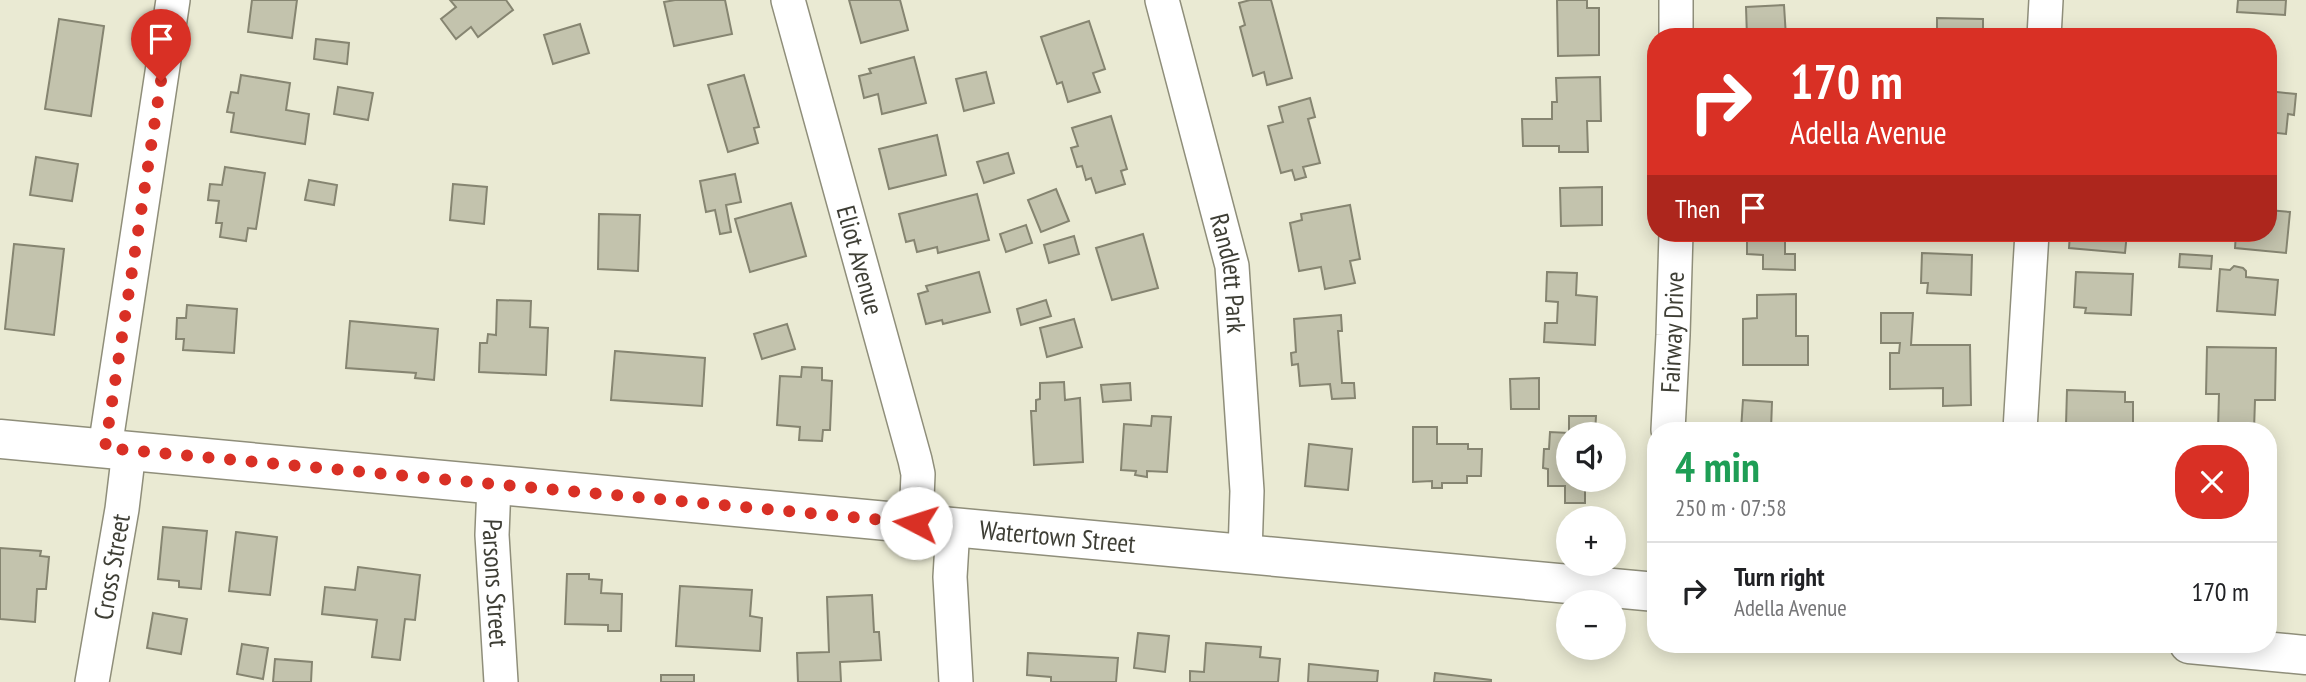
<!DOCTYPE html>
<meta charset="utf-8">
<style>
:root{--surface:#fff;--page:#f2f2f2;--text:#202124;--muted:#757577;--line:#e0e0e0}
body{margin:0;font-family:"PT Sans Narrow",sans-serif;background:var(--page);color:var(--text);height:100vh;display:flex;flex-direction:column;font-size:26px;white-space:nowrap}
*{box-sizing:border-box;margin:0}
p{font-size:23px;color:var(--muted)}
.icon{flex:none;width:38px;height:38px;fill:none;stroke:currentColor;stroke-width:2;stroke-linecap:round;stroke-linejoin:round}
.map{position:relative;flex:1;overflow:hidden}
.details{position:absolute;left:1647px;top:422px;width:630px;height:231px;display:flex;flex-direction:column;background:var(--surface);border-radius:28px;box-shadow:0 4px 18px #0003}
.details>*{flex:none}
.top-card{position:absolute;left:1647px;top:28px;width:630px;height:214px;border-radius:28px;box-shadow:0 4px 18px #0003;background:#d93025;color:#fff;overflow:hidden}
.tools{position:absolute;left:1556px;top:422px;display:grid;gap:14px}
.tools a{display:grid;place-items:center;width:70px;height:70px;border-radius:50%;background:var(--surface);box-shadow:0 4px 18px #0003;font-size:35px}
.pin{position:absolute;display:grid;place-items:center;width:60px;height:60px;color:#fff;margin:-72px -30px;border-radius:50% 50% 50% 0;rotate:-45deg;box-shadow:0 0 7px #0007}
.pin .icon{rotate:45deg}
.me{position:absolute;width:77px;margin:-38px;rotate:275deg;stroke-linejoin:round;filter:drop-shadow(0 0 5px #0008)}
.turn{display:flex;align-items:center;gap:24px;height:147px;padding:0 28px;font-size:32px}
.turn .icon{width:91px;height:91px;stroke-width:2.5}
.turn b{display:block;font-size:49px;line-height:60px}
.then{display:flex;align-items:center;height:66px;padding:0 28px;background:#0003;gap:14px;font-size:26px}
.round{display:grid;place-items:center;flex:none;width:74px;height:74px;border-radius:28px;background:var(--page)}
.headline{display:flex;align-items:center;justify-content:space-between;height:119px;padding:0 28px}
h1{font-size:42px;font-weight:700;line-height:52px;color:#1e9e55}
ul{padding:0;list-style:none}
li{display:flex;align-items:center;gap:21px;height:98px;padding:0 28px;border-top:2px solid var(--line)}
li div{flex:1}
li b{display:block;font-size:26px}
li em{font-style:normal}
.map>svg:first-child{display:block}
.building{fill:#c3c3ad;stroke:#868571;stroke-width:2}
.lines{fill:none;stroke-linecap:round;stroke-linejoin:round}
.street-casing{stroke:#8f8e7a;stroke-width:36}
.primary-casing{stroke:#8f8e7a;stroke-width:41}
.street{stroke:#fff;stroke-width:33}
.primary{stroke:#fff;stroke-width:38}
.route{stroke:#d93025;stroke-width:12;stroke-dasharray:0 21.6}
.labels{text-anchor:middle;stroke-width:7;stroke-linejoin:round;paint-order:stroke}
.street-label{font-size:26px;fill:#3e3e35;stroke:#eaead3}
</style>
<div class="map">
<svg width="2306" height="682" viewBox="0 0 2306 682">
<rect width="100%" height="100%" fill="#eaead3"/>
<g class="building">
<path d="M252,0H297L292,38L248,32Z"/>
<path d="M450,0H506L513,10L478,37L471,27L456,39L441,19L456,7Z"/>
<path d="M675,0H725L732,34L674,46L664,2Z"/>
<path d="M849,0H900L908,30L861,43Z"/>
<path d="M1250,0H1271L1292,78L1267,85L1264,72L1253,76L1240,27L1245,25L1239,3Z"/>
<path d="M1557,0H1587V8H1599V55L1558,56Z"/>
<path d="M2238,0H2286L2285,15L2237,12Z"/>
<path d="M1784,5L1786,37H1747L1746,7Z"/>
<path d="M1937,18L1983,19V37H1937Z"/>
<path d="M59,19L104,26L91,116L45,109Z"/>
<path d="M1089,21L1105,69L1093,73L1100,92L1068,102L1062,82L1057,84L1041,37Z"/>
<path d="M580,24L589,53L553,64L544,35Z"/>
<path d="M316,39L349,43L347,64L314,59Z"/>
<path d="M914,57L926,103L882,114L878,94L864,98L859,76L871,73L869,69Z"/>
<path d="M986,72L994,103L964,111L956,79Z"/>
<path d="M241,75L290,83L286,110L309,114L305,144L231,132L234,113L227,112L231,92L238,93Z"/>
<path d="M744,75L759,127L754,128L758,143L728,152L708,85Z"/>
<path d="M1600,77L1601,121H1587L1588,152H1559V146H1523L1522,119H1552V102H1557L1556,78Z"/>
<path d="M338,87L373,93L368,120L334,114Z"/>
<path d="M2268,91L2296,94L2294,115L2288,114L2286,134L2268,132Z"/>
<path d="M1310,98L1315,117L1308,119L1320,163L1303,167L1306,177L1295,180L1292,170L1281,173L1268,126L1283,122L1279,107Z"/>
<path d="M1111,116L1127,169L1121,171L1125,184L1096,193L1091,178L1086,180L1082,166L1077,167L1071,148L1078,146L1072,128Z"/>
<path d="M937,135L946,175L889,189L879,149Z"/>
<path d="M1008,153L1014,173L984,183L977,162Z"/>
<path d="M36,157L78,164L72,201L30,195Z"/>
<path d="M225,167L265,173L256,229L248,228L246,241L220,237L222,223H216L219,201L208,200L210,184L222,185Z"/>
<path d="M735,174L741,202L726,205L731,232L720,234L715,210L706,212L700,181Z"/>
<path d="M309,180L337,185L334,205L305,200Z"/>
<path d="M453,184L487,187L484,224L450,220Z"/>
<path d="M1602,187V225L1561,226L1560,188Z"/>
<path d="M1056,189L1069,221L1041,232L1028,200Z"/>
<path d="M977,194L989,240L938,253L937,247L917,252L914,240L906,242L899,214Z"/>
<path d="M791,203L806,256L750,272L735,219Z"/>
<path d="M1350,205L1360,259L1350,261L1355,283L1325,289L1321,267L1299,271L1290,223L1302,220L1301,214Z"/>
<path d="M2268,210L2290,212L2286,253L2235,248L2236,233H2268Z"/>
<path d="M599,214L640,215L638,271L598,269Z"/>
<path d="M1026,225L1032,243L1006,252L1000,234Z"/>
<path d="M1747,233H1785V254H1795V270L1763,269V255L1747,254Z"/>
<path d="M2070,233H2127L2125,253L2069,248Z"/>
<path d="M1143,234L1158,288L1112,300L1096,248Z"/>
<path d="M1074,236L1079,254L1049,263L1044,245Z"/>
<path d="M14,244L64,249L54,335L5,329Z"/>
<path d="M1922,253L1972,255L1971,295L1927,293L1928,283H1921Z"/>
<path d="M2180,254L2212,256L2211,269L2179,267Z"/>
<path d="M2234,266L2243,268L2246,271V277L2278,280L2275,315L2217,311L2220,269L2230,270Z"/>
<path d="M979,272L990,312L943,324L942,320L926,324L918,294L928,291L926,286Z"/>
<path d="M1547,272L1577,273L1576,295L1597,297L1595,345L1544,342L1545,323H1557L1558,302L1546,301Z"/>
<path d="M2076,272L2133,274L2131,315L2085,313L2086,308L2074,307Z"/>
<path d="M1796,294V336H1808V365H1743V319L1757,318V295Z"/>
<path d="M497,300L531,301L530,327L548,328L546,375L479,372L480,343H487L488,334L496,335Z"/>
<path d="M1046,300L1051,316L1021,325L1017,309Z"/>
<path d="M187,305L237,309L234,353L183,350L184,339H176L177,318H186Z"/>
<path d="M1881,313H1913L1911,345H1970L1971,405L1943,406V388L1890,389V353H1899L1900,343H1881Z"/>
<path d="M1341,315L1342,331H1338L1342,383H1354L1355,398L1332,399L1330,384L1300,386L1298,364L1292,365L1291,353L1296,352L1294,319Z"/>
<path d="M1074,319L1082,347L1047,357L1040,328Z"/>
<path d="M350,321L438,329L434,380L415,378L416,373L346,368Z"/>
<path d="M787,324L795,349L762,359L754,334Z"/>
<path d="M2207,347L2276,348L2275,400H2255L2254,430H2218L2219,394H2206Z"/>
<path d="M615,351L705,358L702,406L611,400Z"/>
<path d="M802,367L822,368V380L832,381L830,430H823L822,441L799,440L800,427L777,425L780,376L801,377Z"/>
<path d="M1539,378V409H1511L1510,379Z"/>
<path d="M1064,382L1065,400L1080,398L1083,462L1034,465L1031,411H1036V400L1040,399V383Z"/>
<path d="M1130,383L1131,400L1103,402L1101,385Z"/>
<path d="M2067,390L2125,392V402H2133V429L2076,430V426L2066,425Z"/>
<path d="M1743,400L1772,402L1771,430H1741Z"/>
<path d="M1152,416L1171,417L1167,472L1147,471V477L1135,475L1136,471L1121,470L1124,424L1151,426Z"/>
<path d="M1569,416H1596L1595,434H1568V480H1595V488H1585V503H1565V486H1548V469L1543,468L1544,449H1549L1550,432L1569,433Z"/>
<path d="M1413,427H1437V444H1468V449H1482L1481,476H1467V483H1442V488H1432V481L1413,482Z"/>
<path d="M1309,444L1352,449L1348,490L1305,486Z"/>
<path d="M163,527L207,531L201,589L179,587V581L158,579Z"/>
<path d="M236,532L277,537L270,595L229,591Z"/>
<path d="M0,548L41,551L40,556L49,557L46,589H37L35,622L0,619Z"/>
<path d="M358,567L420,575L415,620L405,619L400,660L372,657L377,620L322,614L325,587L355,590Z"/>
<path d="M567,574H589V579L602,580L601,593L622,594L621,631H608V625L565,624Z"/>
<path d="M680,586L752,590L750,616L762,618L760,651L676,646Z"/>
<path d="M872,595L874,632H879L881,660L840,662L841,682H798L797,653L829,652L827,597Z"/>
<path d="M153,613L187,619L181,654L147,648Z"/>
<path d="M1138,633L1169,636L1165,672L1134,668Z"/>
<path d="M1206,643L1261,647L1260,657L1280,659L1278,682H1190V671L1204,672Z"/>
<path d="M242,644L268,648L263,679L237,674Z"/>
<path d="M1028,653L1118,658L1116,682H1051V677L1027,675Z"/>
<path d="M275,659L312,662L311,682H273Z"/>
<path d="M1309,664L1378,671L1377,682H1308Z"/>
<path d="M1435,673L1491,680V682H1434Z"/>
<rect x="661" y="675" width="33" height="7"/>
</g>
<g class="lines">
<g class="street-casing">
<g id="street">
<path id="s1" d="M788,0L915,460L918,474L916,523"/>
<path id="s2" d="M1162,0L1232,266L1247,491L1245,554"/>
<path d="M1676,37V0"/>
<path d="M2044,37L2046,0"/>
<path id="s3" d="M1668,430L1673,335L1676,233"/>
<path d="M2020,430L2032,233"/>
<path d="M105,448L173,0"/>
<path id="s4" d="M494,485L492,535L501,682"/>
<path d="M953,527L950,577L956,682"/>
<path id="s5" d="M92,682L122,509L129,451"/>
</g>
</g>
<g class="primary-casing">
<g id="primary">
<path id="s6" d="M0,439L1656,592"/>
<path d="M2189,644L2306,655"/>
</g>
</g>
<use href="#street" class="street"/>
<use href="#primary" class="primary"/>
</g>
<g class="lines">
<path class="route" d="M161,81L105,448L916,523"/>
</g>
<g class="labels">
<g class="street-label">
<text dy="9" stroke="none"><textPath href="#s1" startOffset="270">Eliot Avenue</textPath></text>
<text dy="9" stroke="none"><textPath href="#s2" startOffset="282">Randlett Park</textPath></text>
<text dy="9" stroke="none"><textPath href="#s3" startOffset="98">Fairway Drive</textPath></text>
<text dy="9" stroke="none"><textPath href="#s6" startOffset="1062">Watertown Street</textPath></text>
<text dy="9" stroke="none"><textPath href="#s5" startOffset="117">Cross Street</textPath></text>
<text dy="9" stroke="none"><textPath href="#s4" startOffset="98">Parsons Street</textPath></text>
</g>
</g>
</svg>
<div class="tools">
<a><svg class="icon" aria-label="sound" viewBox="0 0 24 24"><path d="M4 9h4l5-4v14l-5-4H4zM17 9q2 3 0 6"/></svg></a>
<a>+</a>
<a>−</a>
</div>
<div class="pin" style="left:161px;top:81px;background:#d93025"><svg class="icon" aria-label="arrive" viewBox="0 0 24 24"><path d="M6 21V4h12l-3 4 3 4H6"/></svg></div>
<svg class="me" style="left:916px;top:523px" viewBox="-20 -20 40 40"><circle r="19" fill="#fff"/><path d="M0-13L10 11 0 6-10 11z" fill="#d93025"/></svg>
<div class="top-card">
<div class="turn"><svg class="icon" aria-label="right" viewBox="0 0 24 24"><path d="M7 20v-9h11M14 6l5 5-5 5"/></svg><div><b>170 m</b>Adella Avenue</div></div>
<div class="then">Then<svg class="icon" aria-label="arrive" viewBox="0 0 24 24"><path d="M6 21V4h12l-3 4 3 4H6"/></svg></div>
</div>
<section class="details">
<div class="headline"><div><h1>4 min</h1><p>250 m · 07:58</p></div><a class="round" style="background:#d93025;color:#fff"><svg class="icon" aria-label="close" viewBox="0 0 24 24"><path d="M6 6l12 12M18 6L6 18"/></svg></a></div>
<ul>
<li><svg class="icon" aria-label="right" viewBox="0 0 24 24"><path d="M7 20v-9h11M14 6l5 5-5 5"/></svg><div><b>Turn right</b><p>Adella Avenue</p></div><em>170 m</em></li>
</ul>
</section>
</div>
